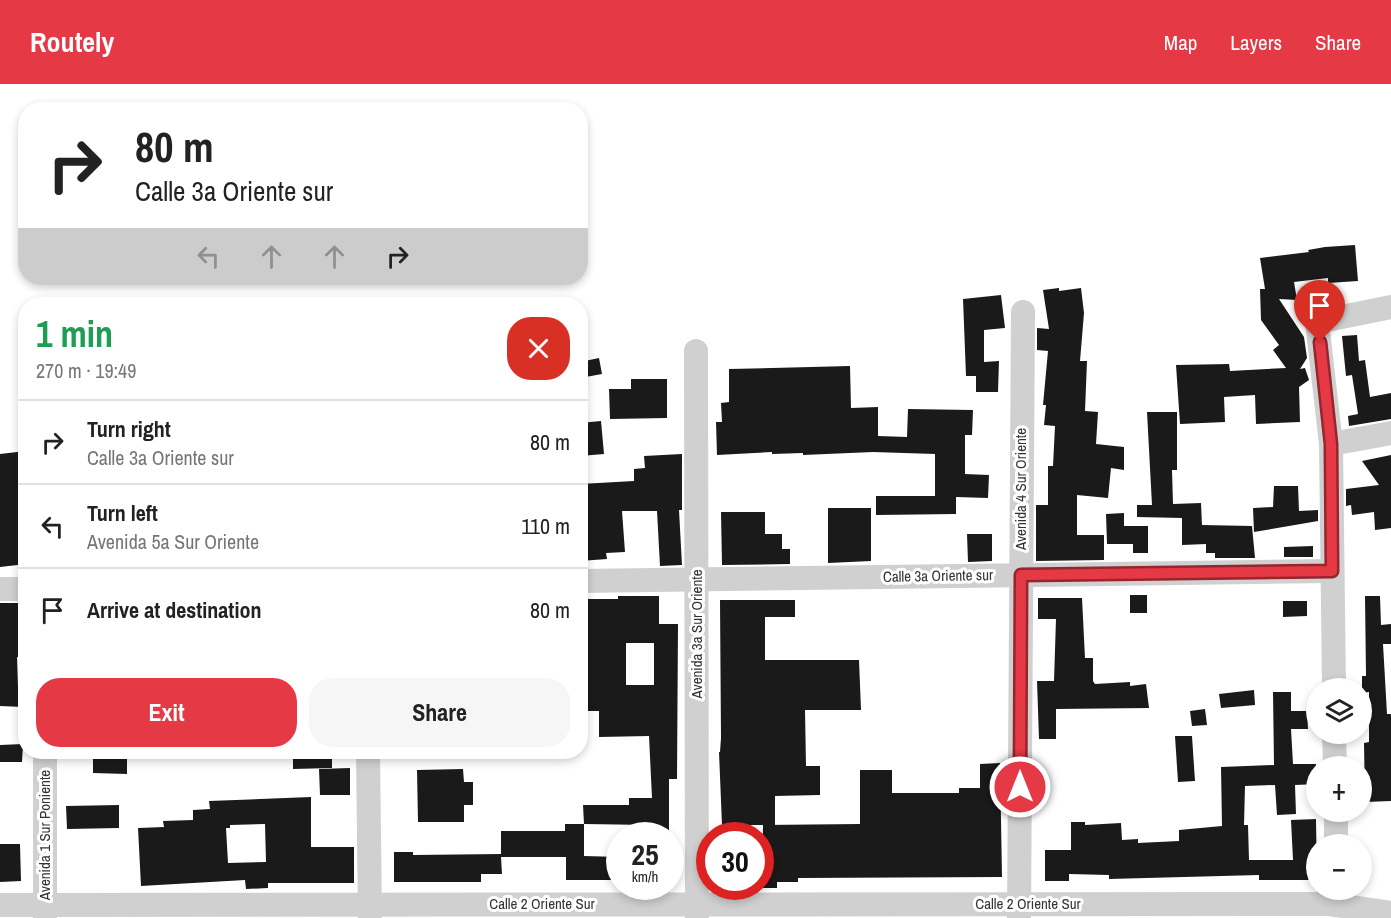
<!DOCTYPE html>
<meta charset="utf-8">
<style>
:root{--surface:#fff;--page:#f6f6f6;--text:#222;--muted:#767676;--line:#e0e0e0;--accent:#e63946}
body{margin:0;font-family:"Archivo Narrow",sans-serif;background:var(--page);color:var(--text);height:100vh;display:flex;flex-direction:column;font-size:22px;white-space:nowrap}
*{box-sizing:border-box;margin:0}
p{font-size:20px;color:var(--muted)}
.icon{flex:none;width:33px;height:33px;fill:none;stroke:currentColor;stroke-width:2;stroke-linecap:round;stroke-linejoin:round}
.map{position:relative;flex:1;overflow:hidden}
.sheet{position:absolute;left:18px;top:213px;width:570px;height:462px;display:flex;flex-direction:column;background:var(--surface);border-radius:24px;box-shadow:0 3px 9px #0003}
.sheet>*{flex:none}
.top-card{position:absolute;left:18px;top:18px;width:570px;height:183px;border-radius:24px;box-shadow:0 3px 9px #0003;background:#fff;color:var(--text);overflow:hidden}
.controls{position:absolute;left:1306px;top:594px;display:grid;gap:12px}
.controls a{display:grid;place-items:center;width:66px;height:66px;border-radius:50%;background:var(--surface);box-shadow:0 3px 9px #0003;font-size:30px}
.speed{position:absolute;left:606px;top:738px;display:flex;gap:12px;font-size:30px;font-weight:700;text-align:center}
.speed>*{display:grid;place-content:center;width:78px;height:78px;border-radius:50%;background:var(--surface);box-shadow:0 3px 9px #0003;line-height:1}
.speed small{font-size:15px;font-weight:400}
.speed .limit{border:9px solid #d22;background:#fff;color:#111}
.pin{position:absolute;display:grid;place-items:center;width:51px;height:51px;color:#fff;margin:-62px -26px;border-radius:50% 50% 50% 0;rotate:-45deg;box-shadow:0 0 6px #0007}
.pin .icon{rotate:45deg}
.me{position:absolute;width:66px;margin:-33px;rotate:0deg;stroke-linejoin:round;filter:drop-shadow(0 0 4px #0008)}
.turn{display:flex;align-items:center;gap:21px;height:126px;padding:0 18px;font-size:27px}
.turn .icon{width:78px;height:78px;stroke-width:2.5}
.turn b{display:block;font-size:42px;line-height:51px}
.lanes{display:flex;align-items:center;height:57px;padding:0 18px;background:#0003;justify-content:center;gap:30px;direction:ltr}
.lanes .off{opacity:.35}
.round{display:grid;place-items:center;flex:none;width:63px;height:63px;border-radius:24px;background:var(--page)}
.summary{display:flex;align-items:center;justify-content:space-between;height:102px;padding:0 18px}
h1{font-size:36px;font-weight:700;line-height:45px;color:#1e9e55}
.action{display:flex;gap:12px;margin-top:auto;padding:12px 18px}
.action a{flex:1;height:69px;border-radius:24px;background:var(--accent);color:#fff;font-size:24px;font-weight:700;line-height:69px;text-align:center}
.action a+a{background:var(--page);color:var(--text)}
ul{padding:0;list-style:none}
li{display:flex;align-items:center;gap:18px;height:84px;padding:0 18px;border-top:2px solid var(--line)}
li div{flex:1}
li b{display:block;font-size:22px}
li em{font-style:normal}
header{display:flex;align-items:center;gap:36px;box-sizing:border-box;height:84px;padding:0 30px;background:var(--accent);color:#fff}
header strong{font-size:28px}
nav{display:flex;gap:33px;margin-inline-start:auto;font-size:21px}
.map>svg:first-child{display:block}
.building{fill:#1a1a1a;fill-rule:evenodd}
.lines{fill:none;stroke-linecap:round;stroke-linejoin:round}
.minor{stroke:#d0d0d0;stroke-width:24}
.route-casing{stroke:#96252e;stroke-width:15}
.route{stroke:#e63946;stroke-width:10}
.labels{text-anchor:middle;stroke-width:6;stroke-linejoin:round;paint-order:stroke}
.street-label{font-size:15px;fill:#333;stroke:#fff}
</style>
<header>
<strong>Routely</strong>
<nav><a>Map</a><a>Layers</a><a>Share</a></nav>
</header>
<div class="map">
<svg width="1391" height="834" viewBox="0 0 1391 834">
<rect width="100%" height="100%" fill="#fff"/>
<g class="building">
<path d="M1355,161L1358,197L1328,199V194L1294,198L1297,216L1279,215L1304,253L1307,274L1300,285L1305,284L1309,296L1299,303L1300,338L1256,340L1255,311L1224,313L1225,338L1180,340L1176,281L1229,280L1230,287L1286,284L1273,266L1279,261L1261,236L1260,205H1265L1260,174L1309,168L1308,166L1325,163Z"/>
<path d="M1059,204V207L1081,204L1084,229L1080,277H1087L1085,327L1098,328L1096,360L1124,363V386L1111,384L1108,414L1077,411V451H1104V476L1036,477V421H1048V382H1053L1055,342L1044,341L1046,321H1043L1048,267L1037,266V244L1049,245L1043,206Z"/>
<path d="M1001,211L1005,244L984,246V278L999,277L998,308H976V292H966L963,215Z"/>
<path d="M1357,251L1359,277L1365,276L1370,313L1391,309V335L1349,342L1348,332L1358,330L1352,291L1346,292L1342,252Z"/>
<path d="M599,274L602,290L580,294V278Z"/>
<path d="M850,282L851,324L878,323V352L907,353L908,325L973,326L972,351H965V390L989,391L988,414L956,413V430L876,431V412H935V370L873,368L803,371V369L772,370V368L717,371L716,338H722L721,319L729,318V285Z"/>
<path d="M631,295H667V334L610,335L609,305H631Z"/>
<path d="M1147,328H1177V386H1172L1173,420L1201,419L1202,441L1252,442L1255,474H1215V469H1206V460L1182,461V434L1137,433V421H1152Z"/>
<path d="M601,337L604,370L580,372V339Z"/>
<path d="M26,367V480L0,483V370Z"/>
<path d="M682,370V426H679L682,481L660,482L657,427H622L625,468L606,469L607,475L580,477V400L634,397V385L645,384L644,372Z"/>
<path d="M1391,371V444L1375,446L1374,428L1352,431L1351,421L1346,422V405L1379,401L1362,377Z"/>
<path d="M1274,402H1298L1299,427L1318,426V437L1254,448L1253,424L1273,423Z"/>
<path d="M828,424H871V477L828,479Z"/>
<path d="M721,428H765V450H782V465H790V480L722,481Z"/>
<path d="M1124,429V442H1148V469H1133V460H1107L1106,430Z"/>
<path d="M967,450H992V477L968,478Z"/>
<path d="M1313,462V473H1284V463Z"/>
<rect x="1130" y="511" width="17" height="18"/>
<path d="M618,512H659V540H678L677,695H669V752H649V741L584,740L583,721H629V714H652L649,652L599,653V627H580V515H618ZM626,559H654V601H626Z"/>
<path d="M1365,512H1380L1381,541L1391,540V560H1383L1387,630H1391V717L1365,718L1364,659L1369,658V608L1362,609V592H1366Z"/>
<path d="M1038,514H1082L1085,574H1093V597L1095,600L1130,598V602L1146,600L1149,624L1056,625V655H1039L1037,597H1054L1056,535H1038Z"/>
<path d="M720,516H795V533H765V576H859L861,626H805L806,682H820V711L775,712V741H722L719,668H720L721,654Z"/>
<path d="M1283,517H1307V532L1283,533Z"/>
<path d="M0,519H26V565H19L20,573H17L18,603H23V623L0,622Z"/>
<path d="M1254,606L1255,621L1221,624L1219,610Z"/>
<path d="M1273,608H1291V627H1307L1308,645H1291L1293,680H1316L1317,700L1295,701L1296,730L1277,731L1275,701L1245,702L1244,741H1248L1249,776H1293L1291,736L1316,735L1317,796H1259V791L1109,795V791L1069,790V797H1045V766H1071V738H1085V741L1121,739L1122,756L1138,755V759L1179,757V746L1222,742L1221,683L1274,681Z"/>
<path d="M1205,625L1207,641L1192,642L1190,627Z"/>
<path d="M1175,652H1192L1195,697L1178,698Z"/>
<path d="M23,660L22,678H0V661Z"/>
<path d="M93,668H127V690L93,689Z"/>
<path d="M293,668H332V684L293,685Z"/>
<path d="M1000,679L1002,793L798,794V798H777V804H762L763,741L860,740V686H892V709H959V704H980V680Z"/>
<path d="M350,684V711H320L319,685Z"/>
<path d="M463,685L464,698H473V721H464V738H418L417,686Z"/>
<path d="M311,713V763H354V799H268V804L246,805L245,796L141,802L138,744L164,743L163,737L193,736V726L210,725L209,717ZM265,740L266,778L228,779L226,744H230V741Z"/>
<path d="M119,721V744L67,745L66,722Z"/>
<path d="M565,740H584V772L620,773V796H566V773H501L502,790H481V798H394V768H413V771L501,770V747H565Z"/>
<path d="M0,760H20L21,797L0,798Z"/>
</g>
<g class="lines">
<g class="minor">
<path d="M696,267L697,834"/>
<path d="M1331,360L1391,349"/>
<path d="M580,497L1332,487"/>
<path d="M0,505H26"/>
<path d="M1334,604L1331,360L1317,238L1391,223"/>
<path d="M1334,650L1335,682"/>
<path d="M45,668V834"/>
<path d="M368,668L370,834"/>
<path d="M1336,728V760"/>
<path d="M0,821L1329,820L1391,829"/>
<path d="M1019,834L1023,228"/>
</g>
</g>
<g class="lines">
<g class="route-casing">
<path id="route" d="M1020,703L1021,491L1332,487L1331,360L1320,258"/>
</g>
<use href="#route" class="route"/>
</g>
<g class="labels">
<g class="street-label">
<text transform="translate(1021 405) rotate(-90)" y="5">Avenida 4 Sur Oriente</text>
<text transform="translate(938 492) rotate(-1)" y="5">Calle 3a Oriente sur</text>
<text transform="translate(697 550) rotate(-90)" y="5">Avenida 3a Sur Oriente</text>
<text transform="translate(45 751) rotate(-90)" y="5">Avenida 1 Sur Poniente</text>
<text x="542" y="825">Calle 2 Oriente Sur</text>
<text x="1028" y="825">Calle 2 Oriente Sur</text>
</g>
</g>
</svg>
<div class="controls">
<a><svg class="icon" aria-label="layers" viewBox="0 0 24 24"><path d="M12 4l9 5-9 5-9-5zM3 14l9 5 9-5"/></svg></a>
<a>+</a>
<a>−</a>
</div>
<div class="speed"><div>25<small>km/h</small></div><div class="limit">30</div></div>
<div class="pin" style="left:1320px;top:258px;background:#d93025"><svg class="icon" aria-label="arrive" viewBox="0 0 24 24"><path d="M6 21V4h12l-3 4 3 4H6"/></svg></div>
<svg class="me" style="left:1020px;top:703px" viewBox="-20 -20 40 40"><circle r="17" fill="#e63946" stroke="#fff" stroke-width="3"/><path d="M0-11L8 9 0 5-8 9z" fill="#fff"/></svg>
<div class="top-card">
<div class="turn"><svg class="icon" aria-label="right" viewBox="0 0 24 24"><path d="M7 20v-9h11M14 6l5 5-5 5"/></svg><div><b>80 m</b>Calle 3a Oriente sur</div></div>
<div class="lanes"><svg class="icon off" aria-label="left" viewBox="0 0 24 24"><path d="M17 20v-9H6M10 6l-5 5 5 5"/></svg><svg class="icon off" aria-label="ahead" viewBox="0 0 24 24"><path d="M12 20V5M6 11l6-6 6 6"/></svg><svg class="icon off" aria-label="ahead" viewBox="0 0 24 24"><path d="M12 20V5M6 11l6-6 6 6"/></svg><svg class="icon" aria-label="right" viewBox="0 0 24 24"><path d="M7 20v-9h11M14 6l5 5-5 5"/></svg></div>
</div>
<section class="sheet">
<div class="summary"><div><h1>1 min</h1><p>270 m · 19:49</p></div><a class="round" style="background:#d93025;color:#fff"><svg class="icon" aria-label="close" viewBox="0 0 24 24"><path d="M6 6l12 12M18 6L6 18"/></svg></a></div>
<ul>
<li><svg class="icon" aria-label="right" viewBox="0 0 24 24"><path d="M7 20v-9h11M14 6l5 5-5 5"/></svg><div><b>Turn right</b><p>Calle 3a Oriente sur</p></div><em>80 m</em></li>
<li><svg class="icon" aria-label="left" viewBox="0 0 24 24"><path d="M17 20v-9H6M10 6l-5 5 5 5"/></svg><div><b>Turn left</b><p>Avenida 5a Sur Oriente</p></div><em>110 m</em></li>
<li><svg class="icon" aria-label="arrive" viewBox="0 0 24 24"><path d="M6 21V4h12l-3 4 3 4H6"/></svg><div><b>Arrive at destination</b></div><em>80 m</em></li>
</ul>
<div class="action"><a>Exit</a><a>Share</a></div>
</section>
</div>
